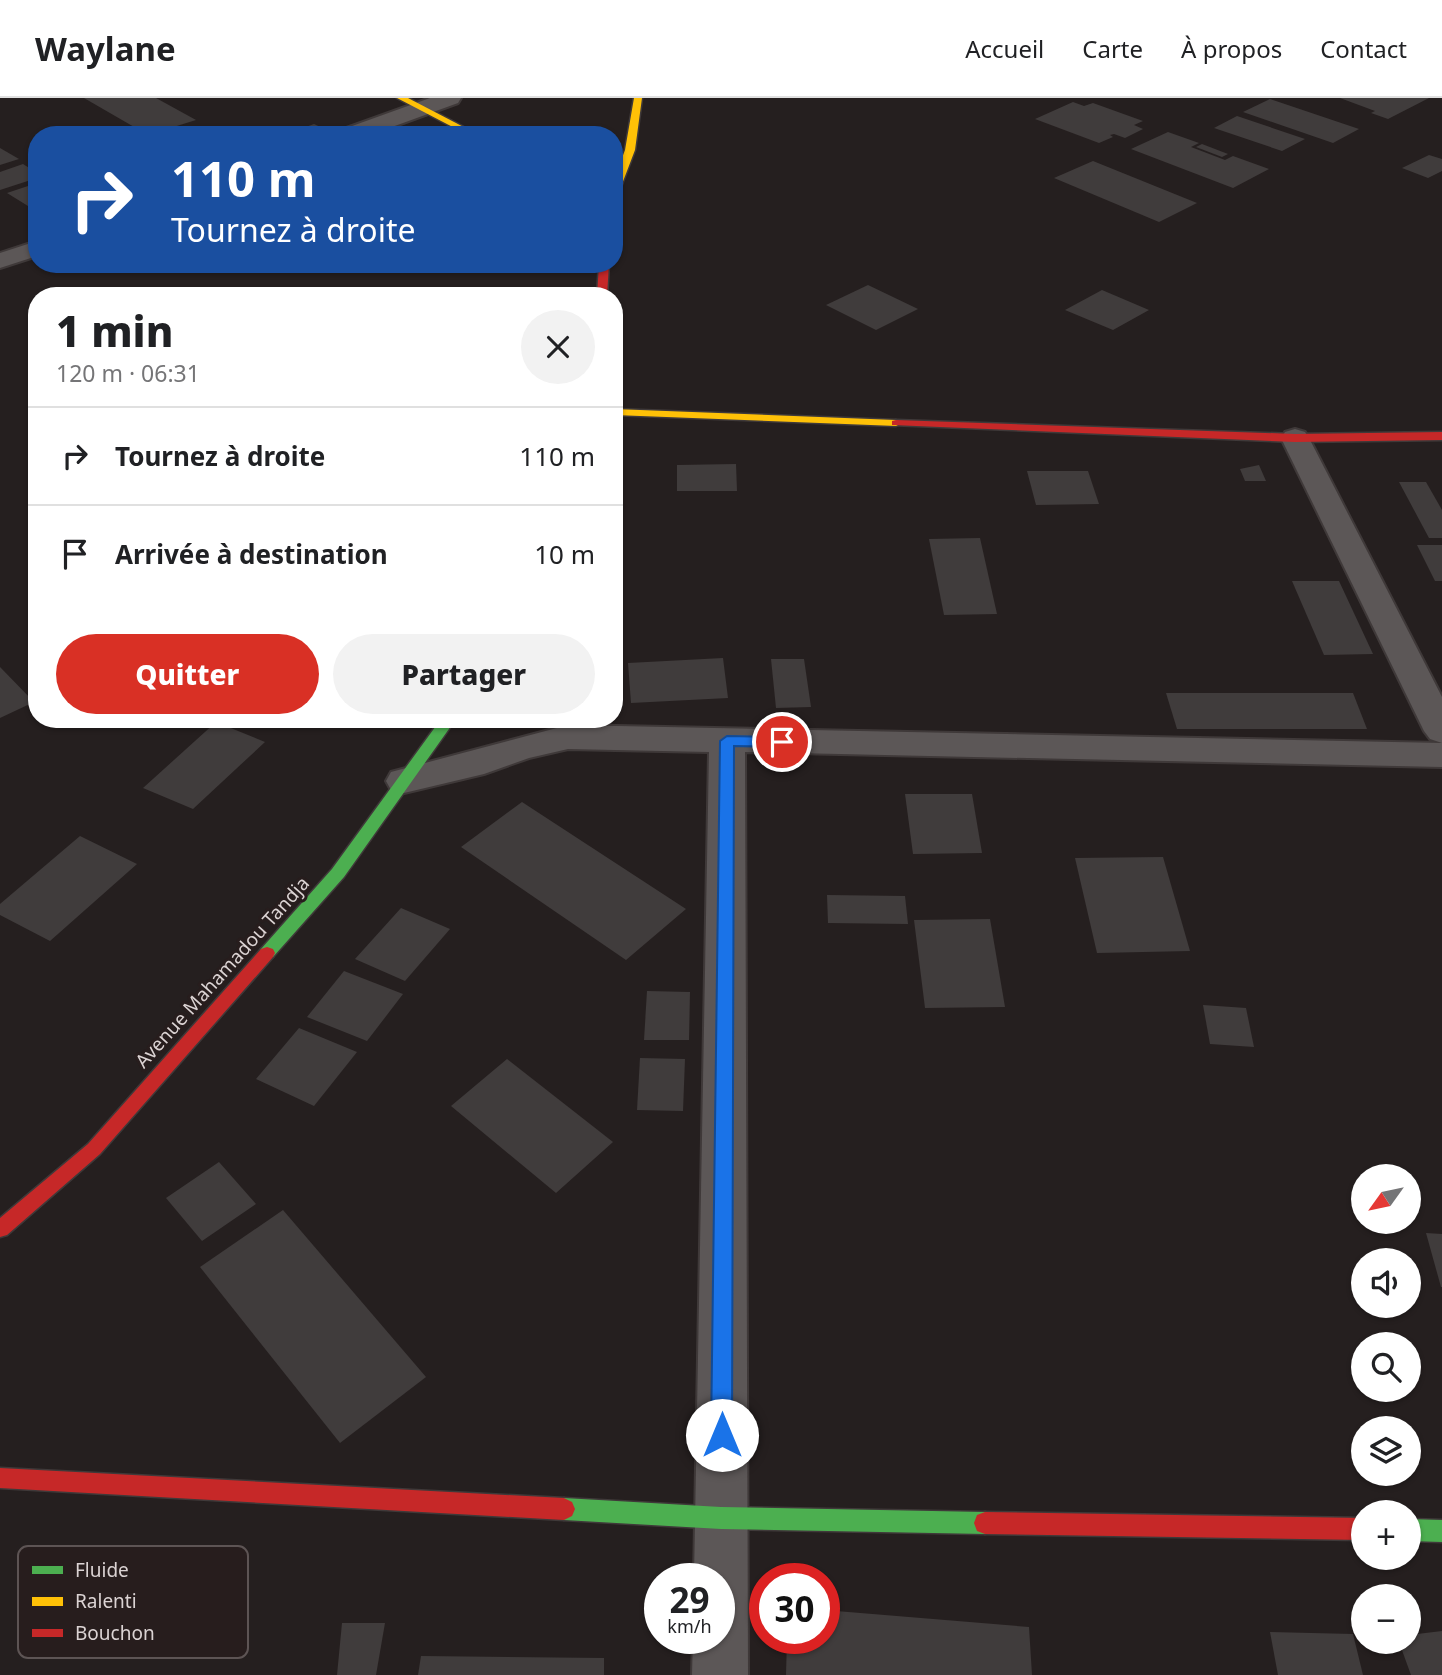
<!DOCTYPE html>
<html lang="fr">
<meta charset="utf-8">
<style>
:root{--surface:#fff;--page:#f2f2f2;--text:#202124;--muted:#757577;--line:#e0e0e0;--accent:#d93025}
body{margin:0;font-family:"Noto Sans",sans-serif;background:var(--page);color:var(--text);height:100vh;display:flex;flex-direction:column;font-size:26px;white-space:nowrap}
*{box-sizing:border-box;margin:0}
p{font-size:23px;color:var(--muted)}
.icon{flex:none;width:38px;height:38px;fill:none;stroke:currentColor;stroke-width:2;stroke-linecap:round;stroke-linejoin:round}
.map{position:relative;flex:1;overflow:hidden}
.sheet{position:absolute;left:28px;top:189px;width:595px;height:441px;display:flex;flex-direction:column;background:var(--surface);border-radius:28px;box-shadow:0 2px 5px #0004}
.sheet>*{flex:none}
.hud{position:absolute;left:28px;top:28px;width:595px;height:147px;border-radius:28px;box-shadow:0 2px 5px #0004;background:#1a4fa0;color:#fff;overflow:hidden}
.needle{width:46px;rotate:237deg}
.fabs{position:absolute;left:1351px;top:1066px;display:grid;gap:14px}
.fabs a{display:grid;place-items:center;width:70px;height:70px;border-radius:50%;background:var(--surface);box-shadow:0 2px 5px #0004;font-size:35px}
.speed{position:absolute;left:644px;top:1465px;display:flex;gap:14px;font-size:35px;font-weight:700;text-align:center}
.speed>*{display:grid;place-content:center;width:91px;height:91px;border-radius:50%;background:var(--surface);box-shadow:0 2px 5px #0004;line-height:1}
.speed small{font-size:18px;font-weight:400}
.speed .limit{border:10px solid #d22;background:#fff;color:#111}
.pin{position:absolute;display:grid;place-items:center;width:60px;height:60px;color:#fff;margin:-30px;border:4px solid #fff;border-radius:50%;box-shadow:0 2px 7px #0007}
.me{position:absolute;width:77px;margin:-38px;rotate:0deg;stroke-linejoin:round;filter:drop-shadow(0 0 5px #0008)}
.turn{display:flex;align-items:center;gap:24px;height:147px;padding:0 28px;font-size:32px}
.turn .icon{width:91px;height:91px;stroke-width:2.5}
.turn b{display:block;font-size:49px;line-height:60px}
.round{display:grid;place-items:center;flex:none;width:74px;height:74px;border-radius:37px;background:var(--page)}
.overview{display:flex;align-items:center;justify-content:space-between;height:119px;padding:0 28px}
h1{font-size:42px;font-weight:800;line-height:52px}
.primary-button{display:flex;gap:14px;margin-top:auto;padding:14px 28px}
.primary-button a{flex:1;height:80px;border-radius:42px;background:var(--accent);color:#fff;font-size:28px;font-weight:800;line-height:80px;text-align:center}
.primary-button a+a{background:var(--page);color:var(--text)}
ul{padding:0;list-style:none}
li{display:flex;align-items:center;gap:21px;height:98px;padding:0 28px;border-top:2px solid var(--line)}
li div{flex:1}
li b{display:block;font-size:26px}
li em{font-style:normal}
header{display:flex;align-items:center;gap:42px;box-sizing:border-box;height:98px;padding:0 35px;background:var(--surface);border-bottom:2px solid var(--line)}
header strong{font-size:33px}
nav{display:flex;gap:38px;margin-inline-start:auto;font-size:24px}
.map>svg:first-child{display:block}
.building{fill:#403c3c}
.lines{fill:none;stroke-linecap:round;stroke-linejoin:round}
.street-casing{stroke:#3f3939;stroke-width:4}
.fast-casing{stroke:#3f3939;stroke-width:3}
.slow-casing{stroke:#3f3939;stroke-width:3}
.jam-casing{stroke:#3f3939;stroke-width:3}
.street{fill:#5c5757;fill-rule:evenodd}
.fast{fill:#4caf50;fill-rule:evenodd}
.slow{fill:#ffc107;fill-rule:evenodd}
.jam{fill:#c62828;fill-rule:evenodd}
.route{fill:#1a73e8;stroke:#114b97;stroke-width:2}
.labels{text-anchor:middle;stroke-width:6;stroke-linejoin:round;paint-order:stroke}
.street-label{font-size:19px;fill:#dbd3d3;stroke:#271d1d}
.key{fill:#271d1d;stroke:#5d5454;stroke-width:2}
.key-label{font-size:19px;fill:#dbd3d3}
</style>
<header>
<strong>Waylane</strong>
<nav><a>Accueil</a><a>Carte</a><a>À propos</a><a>Contact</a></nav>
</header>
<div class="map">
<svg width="1442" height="1577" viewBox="0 0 1442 1577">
<rect width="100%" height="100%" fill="#251f1f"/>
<g class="building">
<path d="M84,0H156L196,22L148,37Z"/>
<path d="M1340,0H1429L1388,21L1371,15L1375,13Z"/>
<path d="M1270,1L1359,31L1333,45L1243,14Z"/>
<path d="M1073,4L1084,8L1093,5L1143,23L1134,27L1143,31L1125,40L1114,36L1110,37L1113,39L1099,45L1035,21Z"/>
<path d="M1237,18L1305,41L1282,53L1214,30Z"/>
<path d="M314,26L329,33L318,37L289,35Z"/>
<path d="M1168,34L1199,45L1191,49L1225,62L1233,58L1269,71L1233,90L1131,51Z"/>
<path d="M1202,46L1228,56L1222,59L1196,49Z"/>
<path d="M0,50L19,61L0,67Z"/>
<path d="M1429,57L1442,61V73L1428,80L1402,70Z"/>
<path d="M1093,63L1197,105L1159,124L1054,80Z"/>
<path d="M23,66L37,75V80L0,92V74Z"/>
<path d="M37,85V105L28,108L7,95Z"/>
<path d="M868,187L918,211L876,232L826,207Z"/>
<path d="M1102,192L1149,212L1113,232L1065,212Z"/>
<path d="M736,366L737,393H677V367Z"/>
<path d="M1259,367L1266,383H1245L1240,371Z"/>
<path d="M1027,373H1088L1099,406L1036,407Z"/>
<path d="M1399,384H1426L1442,412V440H1429Z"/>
<path d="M980,440L997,516L944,517L929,441Z"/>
<path d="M1417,447H1442V483H1435Z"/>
<path d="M1292,483H1339L1373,556L1324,557Z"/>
<path d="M723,560L728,600L631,605L628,565Z"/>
<path d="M771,561H804L811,609L776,610Z"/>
<path d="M0,569L34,604L0,620Z"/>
<path d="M1166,595H1353L1367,631H1177Z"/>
<path d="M216,624L265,644L193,711L143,690Z"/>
<path d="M905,696H972L982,755L913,756Z"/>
<path d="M522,704L686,811L626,862L461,749Z"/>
<path d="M80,738L137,766L50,843L0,817V806Z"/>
<path d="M1163,759L1190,853L1097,855L1075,760Z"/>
<path d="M827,797L905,798L908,826L828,825Z"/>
<path d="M401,810L450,831L405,883L355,861Z"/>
<path d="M990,821L1005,909L925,910L914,822Z"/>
<path d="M344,873L403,896L367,943L307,919Z"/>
<path d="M647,893L690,894L689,942H644Z"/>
<path d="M1203,907L1246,910L1254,949L1210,946Z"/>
<path d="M299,930L357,954L314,1008L256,981Z"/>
<path d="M640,960L685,961L683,1013L637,1012Z"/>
<path d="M507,961L613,1044L556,1095L451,1008Z"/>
<path d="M219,1064L256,1106L202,1143L166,1100Z"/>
<path d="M283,1112L426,1279L340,1345L200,1169Z"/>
<path d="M1426,1135L1442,1136V1189H1441Z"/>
<path d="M824,1512L1029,1529L1032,1577H786L787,1540H824Z"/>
<path d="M342,1525H385L376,1577H337Z"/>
<path d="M1442,1533V1577H1411L1399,1544H1409V1537Z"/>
<path d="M1270,1534L1353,1536L1363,1577H1278Z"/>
<path d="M421,1558L604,1560V1577H418Z"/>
</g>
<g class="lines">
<g class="street-casing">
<g id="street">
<path d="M430,0H461L458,5L370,37H338L341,32Z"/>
<path d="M37,143V158L0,170V155Z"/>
<path d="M1295,331L1305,334L1309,340L1442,599V645L1430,641L1424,633L1281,340L1285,334Z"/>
<path d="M568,627L1442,645V669L745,654L748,1577H692L693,1540H719V1480H694L709,654L568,651L529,660L484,676L404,695L391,692L386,683L391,674Z"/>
</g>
</g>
<g class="fast-casing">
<g id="fast">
<path d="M441,621H456L344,779L273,859H261L259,855L261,851L332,771Z"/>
<path d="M564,1400L721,1409L985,1414L993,1417L996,1425L993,1433L985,1436L721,1431L564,1422L556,1418L553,1411L556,1404Z"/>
<path d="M1409,1421L1442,1422V1444L1409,1443Z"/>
</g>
</g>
<g class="slow-casing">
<g id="slow">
<path d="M397,0H408L479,37H468Z"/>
<path d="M634,0H642L635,52L619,94L614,97V81L625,52Z"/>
<path d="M614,311L896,322L902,325L896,328L614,317Z"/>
</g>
</g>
<g class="jam-casing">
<g id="jam">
<path d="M599,166H609L607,198H597Z"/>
<path d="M896,322L1295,336L1442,334V342L1295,344L892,327V323Z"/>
<path d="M267,849L273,851L275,855L273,859L100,1056L7,1137L0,1139V1120L88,1046L261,851Z"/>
<path d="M0,1370L564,1400L572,1404L575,1411L572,1418L564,1422L0,1390Z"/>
<path d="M985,1414L1363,1420V1442L985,1436L977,1433L974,1425L977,1417Z"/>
</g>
</g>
<use href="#street" class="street"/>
<use href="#fast" class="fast"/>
<use href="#slow" class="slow"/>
<use href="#jam" class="jam"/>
</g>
<path class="route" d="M727,638L782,639L789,644L782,649L734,648L732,1337L729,1344L722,1347L714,1344L711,1337L720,643Z"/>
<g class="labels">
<g class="street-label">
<text transform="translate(222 874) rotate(-48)" y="7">Avenue Mahamadou Tandja</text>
</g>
</g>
<rect x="18" y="1448" width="230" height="112" rx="10" class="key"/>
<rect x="32" y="1468" width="31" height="8" fill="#4caf50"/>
<rect x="32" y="1499" width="31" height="9" fill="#ffc107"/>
<rect x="32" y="1531" width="31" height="8" fill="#c62828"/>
<g class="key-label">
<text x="75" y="1479">Fluide</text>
<text x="75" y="1510">Ralenti</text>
<text x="75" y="1542">Bouchon</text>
</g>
</svg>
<div class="fabs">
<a><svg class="needle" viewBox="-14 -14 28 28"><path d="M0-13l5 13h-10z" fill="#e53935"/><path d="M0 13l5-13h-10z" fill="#757577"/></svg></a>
<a><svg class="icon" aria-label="sound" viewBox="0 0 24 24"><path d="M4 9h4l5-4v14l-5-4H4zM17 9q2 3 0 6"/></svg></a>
<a><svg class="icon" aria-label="search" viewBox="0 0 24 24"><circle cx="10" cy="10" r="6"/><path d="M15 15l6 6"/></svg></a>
<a><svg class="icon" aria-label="layers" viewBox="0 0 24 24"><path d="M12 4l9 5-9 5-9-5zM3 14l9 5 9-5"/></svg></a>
<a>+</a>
<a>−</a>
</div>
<div class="speed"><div>29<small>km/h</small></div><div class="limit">30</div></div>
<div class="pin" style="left:782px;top:644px;background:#d93025"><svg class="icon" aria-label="arrive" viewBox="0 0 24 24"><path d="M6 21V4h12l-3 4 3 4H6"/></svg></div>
<svg class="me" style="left:722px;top:1337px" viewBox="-20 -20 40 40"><circle r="19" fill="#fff"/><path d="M0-13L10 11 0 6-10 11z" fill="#1a73e8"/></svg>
<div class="hud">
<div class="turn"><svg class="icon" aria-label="right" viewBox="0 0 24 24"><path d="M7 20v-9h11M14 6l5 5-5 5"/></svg><div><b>110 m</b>Tournez à droite</div></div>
</div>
<section class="sheet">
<div class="overview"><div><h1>1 min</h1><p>120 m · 06:31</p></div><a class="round"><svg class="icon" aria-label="close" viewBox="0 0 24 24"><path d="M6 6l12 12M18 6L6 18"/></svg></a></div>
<ul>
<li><svg class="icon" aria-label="right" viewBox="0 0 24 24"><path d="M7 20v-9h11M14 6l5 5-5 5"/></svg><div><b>Tournez à droite</b></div><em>110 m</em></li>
<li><svg class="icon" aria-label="arrive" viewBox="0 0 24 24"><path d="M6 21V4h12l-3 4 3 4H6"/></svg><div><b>Arrivée à destination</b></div><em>10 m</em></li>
</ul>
<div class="primary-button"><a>Quitter</a><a>Partager</a></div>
</section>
</div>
